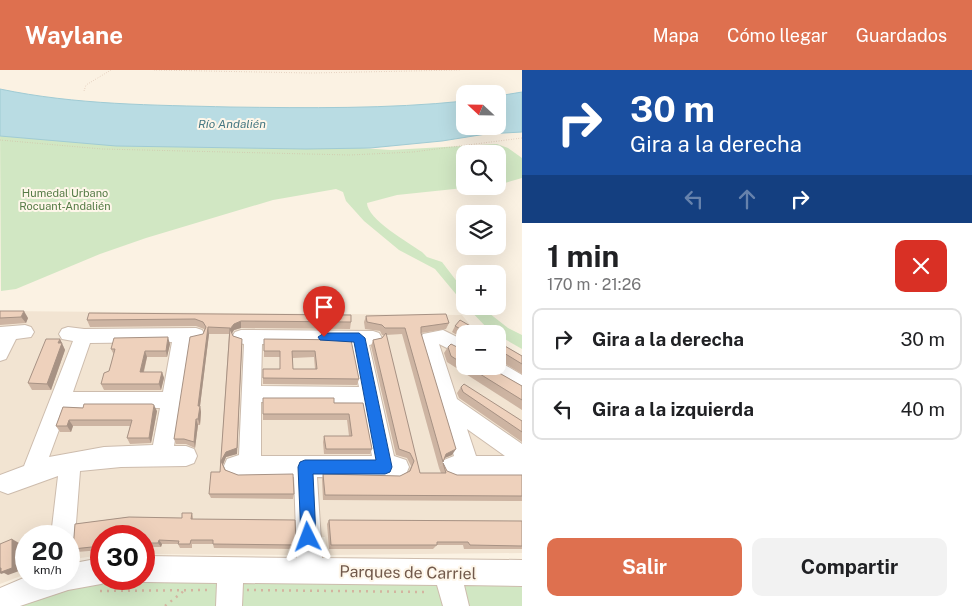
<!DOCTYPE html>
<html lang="es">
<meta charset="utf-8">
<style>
:root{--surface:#fff;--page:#f2f2f2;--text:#202124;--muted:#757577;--line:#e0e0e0;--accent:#de704f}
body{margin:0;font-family:"Public Sans",sans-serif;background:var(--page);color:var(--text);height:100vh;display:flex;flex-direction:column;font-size:19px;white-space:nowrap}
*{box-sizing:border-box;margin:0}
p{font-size:16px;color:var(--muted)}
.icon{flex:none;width:28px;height:28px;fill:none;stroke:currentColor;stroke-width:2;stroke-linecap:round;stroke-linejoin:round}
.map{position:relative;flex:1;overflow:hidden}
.side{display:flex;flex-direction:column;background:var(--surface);width:450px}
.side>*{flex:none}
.guide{background:#1a4fa0;color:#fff;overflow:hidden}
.needle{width:32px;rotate:292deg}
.tools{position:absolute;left:456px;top:15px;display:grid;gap:10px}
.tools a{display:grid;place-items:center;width:50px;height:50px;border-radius:10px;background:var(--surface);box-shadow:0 5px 20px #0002;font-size:25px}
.speed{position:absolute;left:15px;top:455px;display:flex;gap:10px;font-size:25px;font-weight:700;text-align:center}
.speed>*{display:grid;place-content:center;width:65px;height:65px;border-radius:50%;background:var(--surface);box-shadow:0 5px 20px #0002;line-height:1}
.speed small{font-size:12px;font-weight:400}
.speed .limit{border:8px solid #d22;background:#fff;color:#111}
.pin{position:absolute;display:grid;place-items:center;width:42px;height:42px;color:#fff;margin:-51px -21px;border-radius:50% 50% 50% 0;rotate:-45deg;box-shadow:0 0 5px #0007}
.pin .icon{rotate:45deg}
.me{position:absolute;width:55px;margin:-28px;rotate:357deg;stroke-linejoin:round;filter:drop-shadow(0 0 4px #0008)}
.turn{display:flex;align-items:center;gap:18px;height:105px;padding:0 25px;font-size:22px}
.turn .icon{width:65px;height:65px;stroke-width:2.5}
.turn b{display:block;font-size:35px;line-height:42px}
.lanes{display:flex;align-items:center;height:48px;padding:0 25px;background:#0003;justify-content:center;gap:25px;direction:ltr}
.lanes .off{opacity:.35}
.round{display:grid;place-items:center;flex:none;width:52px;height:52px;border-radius:10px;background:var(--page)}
.headline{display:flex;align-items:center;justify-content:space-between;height:85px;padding:0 25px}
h1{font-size:30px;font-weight:700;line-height:38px}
.action{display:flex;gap:10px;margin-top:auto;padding:10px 25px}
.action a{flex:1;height:58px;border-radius:10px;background:var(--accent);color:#fff;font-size:20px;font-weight:700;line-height:58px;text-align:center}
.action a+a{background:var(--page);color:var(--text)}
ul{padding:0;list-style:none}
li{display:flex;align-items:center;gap:15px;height:62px;margin:0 10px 8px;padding:0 15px;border:2px solid var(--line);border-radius:10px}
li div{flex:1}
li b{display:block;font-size:19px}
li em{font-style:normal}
header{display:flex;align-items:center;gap:30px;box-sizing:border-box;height:70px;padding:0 25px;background:var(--accent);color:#fff}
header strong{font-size:24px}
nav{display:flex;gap:28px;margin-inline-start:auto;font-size:18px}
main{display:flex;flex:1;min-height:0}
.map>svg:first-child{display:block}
.residential{fill:#f2e4d2}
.green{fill:#d1e7c3}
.water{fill:#b9dce3;stroke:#a0cbd4}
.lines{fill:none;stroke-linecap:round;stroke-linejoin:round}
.minor-casing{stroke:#cdbcad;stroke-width:2}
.path-far1{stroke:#d3b4a0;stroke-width:1;stroke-dasharray:0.5 2;stroke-linecap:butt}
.path{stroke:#d3b4a0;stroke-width:2.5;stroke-dasharray:2 5;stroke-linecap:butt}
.minor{fill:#fff;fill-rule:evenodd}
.wall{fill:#cdb4a2;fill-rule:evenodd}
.shaded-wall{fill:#a79284}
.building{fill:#eed1bc;stroke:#a79284;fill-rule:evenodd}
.route{fill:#1a73e8;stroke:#114b97}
.labels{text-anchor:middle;stroke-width:4;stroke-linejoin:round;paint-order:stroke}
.far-park-label{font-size:11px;fill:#557b46;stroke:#fef6e9}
.far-water-label{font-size:12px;font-style:italic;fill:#467883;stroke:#fef6e9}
.near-street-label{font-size:16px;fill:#71594b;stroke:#fef6e9}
</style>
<header>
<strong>Waylane</strong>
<nav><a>Mapa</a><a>Cómo llegar</a><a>Guardados</a></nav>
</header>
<main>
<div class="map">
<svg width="522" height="536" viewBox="0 0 522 536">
<rect width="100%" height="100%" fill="#fbf2e3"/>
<path class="residential" d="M0,241L462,245L475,261L465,264V296H498V274L522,288V483L328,485L325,467H301L302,485L144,484V466H101V485L74,489L76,470L69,471V466H26V504L0,514Z"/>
<g class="green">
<path d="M0,55L337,71L360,78L391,80L497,74L508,78L522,88V108L498,115V84H465V116H483L397,125L367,133C367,149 409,173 422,182L427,187L442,192L465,222V235L435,199L399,180L364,151L346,131L343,122L336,119L273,130L226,144L146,168L100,184L16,219L1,221Z"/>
<path d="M466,236H480L508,258L522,265V279L489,260Z"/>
<path d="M122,511L522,516V536H20L69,518Z"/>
</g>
<path class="water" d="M0,19C76,35 153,35 230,37C309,38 387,39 465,31V56H498V26L522,22V62L486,64L442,71L370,78L306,79L116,76L0,66Z"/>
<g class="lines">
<g class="minor-casing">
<g id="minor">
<path d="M25,255L31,257L34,262L31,267L16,269L6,289L0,291V257Z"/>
<path d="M68,257L84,259L196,258L202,260L205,265L202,270L190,272L174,376H186L194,379L197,386L194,393L186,396L121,397L80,401L75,466L72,475L69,476V466H51L58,406L8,424L0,421V405L24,396L73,271L62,269L59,264L62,259ZM172,272L163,322H73L90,273ZM67,338H160L153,375L104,377L49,387Z"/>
<path d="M241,260L373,261L379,263L382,268L379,273L369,275L394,386L406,390L409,397L406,404L398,408L317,407L322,488L522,490V516L464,515L469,536H443L437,515L243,513L242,536H216L217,513L144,512L137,509H144V486L297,488L294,407H235L227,403L224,396L227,389L239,385L244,274L235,272L232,267L235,262ZM262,274L351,275L359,317L261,316ZM261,332L362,333L372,386H261Z"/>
<path d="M443,260L465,271V287L439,274L457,329L522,374V408H452L444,404L441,397L444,390L454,386L420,269L423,264ZM467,359L505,386H476Z"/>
<path d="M498,291L522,305V323L484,301L482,296H498Z"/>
<path d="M101,488V509L110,510L101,514L68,520L20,536H0V518L26,507V509H69V494Z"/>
</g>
</g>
<g class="path-far1">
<path d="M154,0L311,3L460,0"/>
<path d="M84,21L86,15L111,0"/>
<path d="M0,70L102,79L350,85L413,82L522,68"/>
</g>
<g class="path">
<path d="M247,520L425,522"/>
<path d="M100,521L210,520"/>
<path d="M165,536L185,520"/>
</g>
<use href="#minor" class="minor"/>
</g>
<g class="wall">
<path d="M0,241L28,248L26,253L0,255Z"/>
<path d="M89,243L351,252L350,259L241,258L234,260L232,264L233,266L242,269V275L237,384L226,387L223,395L225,400L238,405L294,424L293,429L211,428L209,424L220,402L229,264H209L200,336L201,342L200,355H198L195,378L186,374H176L174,369L203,264L204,260V259L196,256L90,257L87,250Z"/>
<path d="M366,246L449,253L446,259L421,263L452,385L445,388L443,392L439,398L402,264L386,265L420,403H441L439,398L443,393L447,401L457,405H522V431L323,430L322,409L323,404L400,406L409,401L411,396L407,388L396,385L371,276L373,270L382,268L384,265H382L380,261L365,259L364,252Z"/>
<path d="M455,256L484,264H465V270L452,262Z"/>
<path d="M60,269L65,280L51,320H32L28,313Z"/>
<path d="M264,269L351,270L359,309L357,315L263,314V299H280V287H264ZM314,287L315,299H293V288Z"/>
<path d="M498,272L522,286V304L499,290L498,292Z"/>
<path d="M170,274L167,287H147L144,302H162L164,308L161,320H104L101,314L109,301L111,294L114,285L111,279Z"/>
<path d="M448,277L465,281V296H487L522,316V340L447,292L444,283Z"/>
<path d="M461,317L522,351V372L459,328L457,323Z"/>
<path d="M263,328L334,333H363L372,379L370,384H324L323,372L324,366H349L347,350H263Z"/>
<path d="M63,337L157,341L151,373L130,374L127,368L130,356H73L71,362H60L56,356Z"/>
<path d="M182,443H192L193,447V449L295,450L296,475L295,479L214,478L213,474H192V478H180L178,474H162L161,477H144V466H101V480L77,482L73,479L75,454L129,447L182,448Z"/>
<path d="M329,450L522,451V479H464L463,475H437L433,479H329L327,454Z"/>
</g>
<g class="shaded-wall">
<path d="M24,241L28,248L26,253L21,247Z"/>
<path d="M241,251V258L234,260L230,266V259L234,254Z"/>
<path d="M208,257L209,264L200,336L201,342L200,355L198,349V336Z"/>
<path d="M168,267L170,274L167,287L166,281Z"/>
<path d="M60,269L65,280L51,320L47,314Z"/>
<path d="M242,269L237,384L226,387L222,397L221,391Z"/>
<path d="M145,281L147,287L142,308L140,302Z"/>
<path d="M162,302L164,308L161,320L159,314Z"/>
<path d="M154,335L157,341L151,373L149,368Z"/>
<path d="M196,349L198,355L195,378L194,372Z"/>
<path d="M69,350L73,356L71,362L67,356Z"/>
<path d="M456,379L452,385L442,389L446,384Z"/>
<path d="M12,469L19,473V501L8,505L4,503L1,504L0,503V498H1Z"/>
<path d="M159,470L162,474L161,477L158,473Z"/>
</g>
<g class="building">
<path d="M0,241H24L21,247L0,248Z"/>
<path d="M89,243L351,245V252L241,251L234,254L230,259L233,266L242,269L237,378L226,382L221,391L225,400L238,405L293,404L294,424H209L211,402H220L230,258L208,257L198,336H200L198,349H196L194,372L184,369H174L190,267L203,264L206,257L203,252L195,249L87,250Z"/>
<path d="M446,244L449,253L421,257V263L456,379L446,384L443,392L405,258H385L382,255L367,252L366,246Z"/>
<path d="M460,250L484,264H470L455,256Z"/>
<path d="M386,263L420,403H446L443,393L447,401L457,405H522V426L325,425L323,404L400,406L410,401L414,391L410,383L399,379L373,270L382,268Z"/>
<path d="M168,267L166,281H145L140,302H162L159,314H101L104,303L109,301L111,294L115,279H111L114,268Z"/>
<path d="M46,269H60L58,273H62L47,314L28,313Z"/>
<path d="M264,269L351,270L359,309L263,308V299H280V281H264ZM292,281H315L317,299H293Z"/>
<path d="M498,272L522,286V294L504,283H501V288H498Z"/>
<path d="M451,274L465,281V295L451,286L448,277Z"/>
<path d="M467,296H487L522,316V330Z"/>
<path d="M464,314L522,351V362L463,322L461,317Z"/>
<path d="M263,328H334V333H363L372,379H326L324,366H352L349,344H263Z"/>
<path d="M84,334H152L154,335L149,368H127L132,350H69L67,356H56L63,337L83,338Z"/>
<path d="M182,443H192L191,449L295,450L296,475L213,474V470H191L190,474H178L179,471L159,470L158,473H144V466H101V476L73,479L75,454L129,447L182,448Z"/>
<path d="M329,450L522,451V476L470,475L468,472H437V475H331Z"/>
<path d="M12,469V498L1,502V498H0V474Z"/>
</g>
<path class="route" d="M324,263H359L365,268L392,397L390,402L385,404H313L316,467L314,473L308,475L303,473L301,467L298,397L300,392L305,390H376L354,272L320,270L318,267Z"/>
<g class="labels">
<g class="far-park-label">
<text x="65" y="127">Humedal Urbano<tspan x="65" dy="13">Rocuant-Andalién</tspan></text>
</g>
<g class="far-water-label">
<text x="232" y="58">Río Andalién</text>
</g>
<g class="near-street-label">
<text transform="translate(408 502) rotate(1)" y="6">Parques de Carriel</text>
</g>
</g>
</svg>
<div class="tools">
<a><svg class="needle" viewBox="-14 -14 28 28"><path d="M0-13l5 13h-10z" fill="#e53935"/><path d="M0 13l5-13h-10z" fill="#757577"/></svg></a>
<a><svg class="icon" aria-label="search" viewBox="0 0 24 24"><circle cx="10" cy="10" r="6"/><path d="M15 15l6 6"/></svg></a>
<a><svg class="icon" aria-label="layers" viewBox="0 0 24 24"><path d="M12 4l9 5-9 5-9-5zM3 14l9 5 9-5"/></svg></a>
<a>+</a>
<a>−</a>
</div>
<div class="speed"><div>20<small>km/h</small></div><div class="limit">30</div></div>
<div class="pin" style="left:324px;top:267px;background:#d93025"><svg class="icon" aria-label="arrive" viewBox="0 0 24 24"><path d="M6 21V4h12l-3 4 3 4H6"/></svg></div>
<svg class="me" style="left:308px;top:467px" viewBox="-20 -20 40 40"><path d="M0-17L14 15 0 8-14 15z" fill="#1a73e8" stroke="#fff" stroke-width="4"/></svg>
</div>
<section class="side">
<div class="guide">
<div class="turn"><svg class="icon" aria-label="right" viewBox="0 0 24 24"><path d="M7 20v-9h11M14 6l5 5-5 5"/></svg><div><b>30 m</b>Gira a la derecha</div></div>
<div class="lanes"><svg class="icon off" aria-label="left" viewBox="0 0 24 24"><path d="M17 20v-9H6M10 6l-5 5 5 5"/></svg><svg class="icon off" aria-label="ahead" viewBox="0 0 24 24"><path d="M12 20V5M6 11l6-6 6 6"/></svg><svg class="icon" aria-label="right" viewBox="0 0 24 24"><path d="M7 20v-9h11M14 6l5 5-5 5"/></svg></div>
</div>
<div class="headline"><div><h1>1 min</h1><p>170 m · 21:26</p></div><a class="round" style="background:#d93025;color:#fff"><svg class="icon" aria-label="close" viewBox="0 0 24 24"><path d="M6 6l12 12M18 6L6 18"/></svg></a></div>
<ul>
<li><svg class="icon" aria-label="right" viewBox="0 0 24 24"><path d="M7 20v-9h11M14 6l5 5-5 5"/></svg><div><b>Gira a la derecha</b></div><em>30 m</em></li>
<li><svg class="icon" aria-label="left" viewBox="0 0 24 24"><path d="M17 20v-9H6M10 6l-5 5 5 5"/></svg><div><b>Gira a la izquierda</b></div><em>40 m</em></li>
</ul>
<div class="action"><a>Salir</a><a>Compartir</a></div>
</section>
</main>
